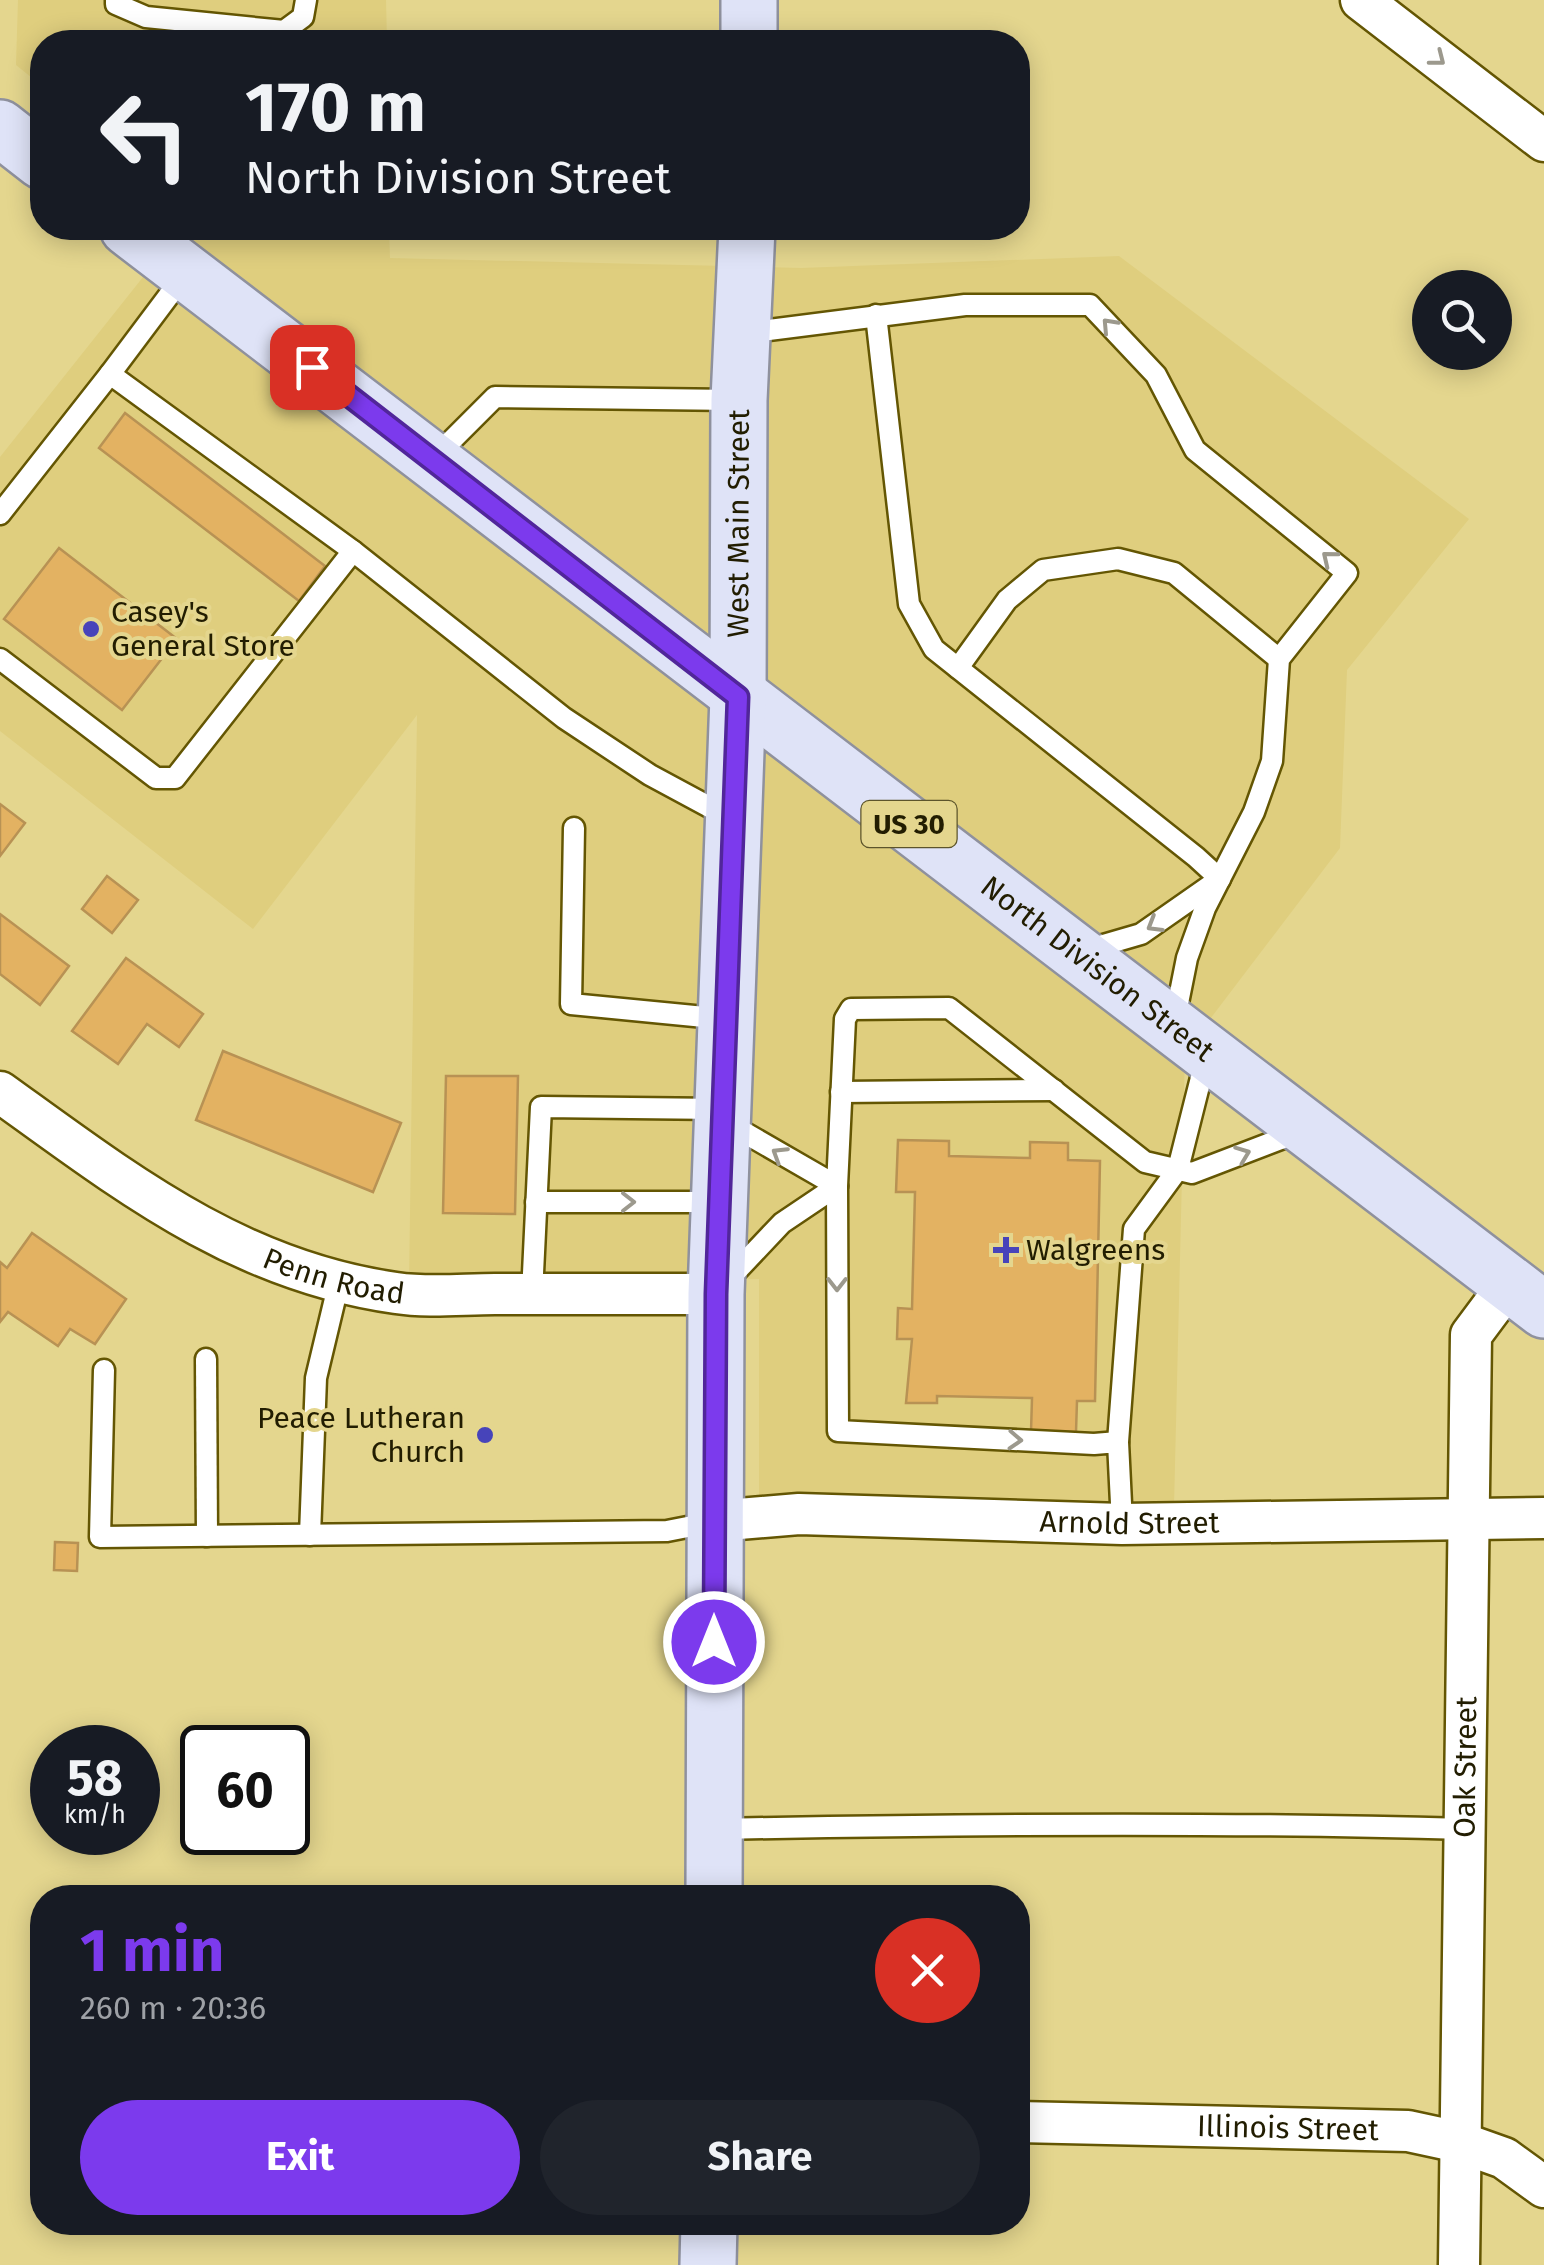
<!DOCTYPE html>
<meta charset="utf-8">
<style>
:root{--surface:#171b24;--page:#20242c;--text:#f1f3f6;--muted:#9ea1a6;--accent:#7c3aed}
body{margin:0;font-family:"Fira Sans",sans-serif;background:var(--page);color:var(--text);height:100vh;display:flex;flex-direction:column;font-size:38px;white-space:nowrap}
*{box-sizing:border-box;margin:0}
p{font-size:32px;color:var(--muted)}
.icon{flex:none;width:55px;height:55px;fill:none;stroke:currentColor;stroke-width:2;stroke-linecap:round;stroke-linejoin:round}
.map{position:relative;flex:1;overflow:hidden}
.side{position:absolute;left:30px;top:1885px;width:1000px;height:350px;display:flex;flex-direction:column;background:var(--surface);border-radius:40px;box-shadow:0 5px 25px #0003}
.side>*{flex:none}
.banner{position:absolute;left:30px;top:30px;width:1000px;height:210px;border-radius:40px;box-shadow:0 5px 25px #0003;background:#171b24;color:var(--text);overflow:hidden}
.controls{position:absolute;left:1412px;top:270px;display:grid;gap:20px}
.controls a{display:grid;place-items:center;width:100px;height:100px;border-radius:50%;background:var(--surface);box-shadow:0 5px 25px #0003;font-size:50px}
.speed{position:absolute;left:30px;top:1725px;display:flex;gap:20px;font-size:50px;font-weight:700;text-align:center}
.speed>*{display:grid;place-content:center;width:130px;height:130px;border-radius:50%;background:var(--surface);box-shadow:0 5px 25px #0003;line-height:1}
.speed small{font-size:25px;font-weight:400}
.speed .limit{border:5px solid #111;border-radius:15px;background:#fff;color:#111}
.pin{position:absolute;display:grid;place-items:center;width:85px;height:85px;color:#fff;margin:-42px;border-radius:20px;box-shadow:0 5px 15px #0006}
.me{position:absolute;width:110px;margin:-55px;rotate:0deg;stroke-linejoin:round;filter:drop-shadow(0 0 8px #0008)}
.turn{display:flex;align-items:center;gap:35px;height:210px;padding:0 50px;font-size:45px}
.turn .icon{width:130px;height:130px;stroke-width:2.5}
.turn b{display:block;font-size:70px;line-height:85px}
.round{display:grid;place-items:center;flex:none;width:105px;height:105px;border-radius:52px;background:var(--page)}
.overview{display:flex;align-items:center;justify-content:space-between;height:170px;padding:0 50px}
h1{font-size:60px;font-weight:700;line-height:75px;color:var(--accent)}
.primary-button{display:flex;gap:20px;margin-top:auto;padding:20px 50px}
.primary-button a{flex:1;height:115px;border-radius:60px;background:var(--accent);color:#fff;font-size:40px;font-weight:700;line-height:115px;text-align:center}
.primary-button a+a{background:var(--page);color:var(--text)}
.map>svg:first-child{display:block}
.built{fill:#dfce7e}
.building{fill:#e3b262;stroke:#b89254;stroke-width:2.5}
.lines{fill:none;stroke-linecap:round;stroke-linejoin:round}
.lane-casing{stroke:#645603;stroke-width:25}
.street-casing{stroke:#645603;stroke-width:45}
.primary-casing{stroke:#8f919d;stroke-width:60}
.lane{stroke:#fff;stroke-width:20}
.street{stroke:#fff;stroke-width:40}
.primary{stroke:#dfe3f7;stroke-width:55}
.oneway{stroke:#9c998d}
.route-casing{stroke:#51269a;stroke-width:25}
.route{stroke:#7c3aed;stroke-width:18}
.poi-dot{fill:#4744ba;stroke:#e4d68e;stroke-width:4}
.labels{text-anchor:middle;stroke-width:8;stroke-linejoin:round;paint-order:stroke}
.shield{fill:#e4d68e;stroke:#5c542b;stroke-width:2.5}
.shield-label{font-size:28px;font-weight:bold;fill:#221d01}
.street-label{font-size:30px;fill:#221d01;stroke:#e4d68e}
.poi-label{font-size:30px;fill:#221d01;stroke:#e4d68e;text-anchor:start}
</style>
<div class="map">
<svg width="1544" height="2265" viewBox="0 0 1544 2265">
<rect width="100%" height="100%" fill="#e4d68e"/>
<g class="built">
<path d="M18,0H386L387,42H42V86L16,65Z"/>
<path d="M182,228H389L390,258L801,268L1119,256L1469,519L1347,670L1340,848L1185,1052L1174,1506L759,1515V1279L409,1286L417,715L253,929L0,731V457Z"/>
</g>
<g class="building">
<path d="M125,413L325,566L299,601L99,448Z"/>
<path d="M59,548L177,639L122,710L4,619Z"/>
<path d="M0,804L25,823L0,856Z"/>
<path d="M107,876L138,900L112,933L82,909Z"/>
<path d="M0,914L69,966L40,1005L0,974Z"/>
<path d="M126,958L203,1014L179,1047L147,1024L118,1064L72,1031Z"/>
<path d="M223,1051L401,1123L373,1192L196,1120Z"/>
<path d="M446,1076H518L515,1214L443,1213Z"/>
<path d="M898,1140L949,1141V1156L1030,1158V1142L1068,1143V1160L1100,1161L1095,1401H1077L1076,1432H1031L1032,1398L937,1396V1403H906L912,1339H897L898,1308L912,1309L915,1192H896Z"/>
<path d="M32,1233L126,1299L95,1344L70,1329L58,1346L8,1312L0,1322V1262L7,1268Z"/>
<path d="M55,1542L78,1543L77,1571L54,1570Z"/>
</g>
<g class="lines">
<g class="lane-casing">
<g id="lane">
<path d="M116,0V4L146,17L284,31L303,17L306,0"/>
<path d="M185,274L110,374L353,551L564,718L650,775L728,817"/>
<path d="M876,315L909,604L934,649L1196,857L1220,879"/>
<path d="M745,333L965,305H1090L1156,375L1195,450L1347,573L1279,659L1272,761L1254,812L1205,908L1187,958L1174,1023"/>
<path d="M434,458L495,397L735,400"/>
<path d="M0,514L110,374"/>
<path d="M0,659L156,778H175L353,551"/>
<path d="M958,668L1007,600L1043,570L1118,559L1174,573L1279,659"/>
<path d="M574,828L571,1004L725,1019"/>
<path d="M1086,950L1141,934L1214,883"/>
<path d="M841,1092L1054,1090"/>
<path d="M726,1122L837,1186"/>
<path d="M536,1202H719"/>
<path d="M729,1279L782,1223L837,1186"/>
<path d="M532,1294L541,1107L722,1109"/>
<path d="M206,1359L207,1536"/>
<path d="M104,1370L100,1537L667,1531L713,1522"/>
<path d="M1118,1442L1134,1229L1178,1169L1206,1058"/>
<path d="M1122,1524L1118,1442L1094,1444L838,1431L837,1186L845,1019L851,1009L949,1008L1145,1162L1192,1173L1299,1132"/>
<path d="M310,1535L316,1378L339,1282"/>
<path d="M718,1829C967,1824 1216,1822 1466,1829"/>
</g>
</g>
<g class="street-casing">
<g id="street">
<path d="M1361,0L1544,141"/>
<path id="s1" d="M0,1092C125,1182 238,1271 396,1293C428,1298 463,1294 495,1294C569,1294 643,1294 716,1294"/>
<path id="s2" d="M715,1521L799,1514L1122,1524L1544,1518"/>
<path id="s3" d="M1018,2122L1408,2131L1459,2142L1504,2158L1544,2187"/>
<path id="s4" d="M1459,2265L1471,1335L1509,1284"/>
</g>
</g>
<g class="primary-casing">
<g id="primary">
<path d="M749,0V42"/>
<path d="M0,128L42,161"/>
<path id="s5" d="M128,228L1544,1310"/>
<path id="s6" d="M714,1898L716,1294L738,697L739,400L747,228"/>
<path d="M708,2265L709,2222"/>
</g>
</g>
<use href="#lane" class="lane"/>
<use href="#street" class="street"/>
<use href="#primary" class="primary"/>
</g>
<defs><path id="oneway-chevron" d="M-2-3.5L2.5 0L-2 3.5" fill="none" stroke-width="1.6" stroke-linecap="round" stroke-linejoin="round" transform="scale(2.5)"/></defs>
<g class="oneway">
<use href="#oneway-chevron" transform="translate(1438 59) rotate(38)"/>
<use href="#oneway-chevron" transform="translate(1109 325) rotate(-133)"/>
<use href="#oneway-chevron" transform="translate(1329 558) rotate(-141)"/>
<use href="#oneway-chevron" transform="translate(1154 925) rotate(149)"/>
<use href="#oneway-chevron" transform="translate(779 1154) rotate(-148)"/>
<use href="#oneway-chevron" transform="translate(1243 1154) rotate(-21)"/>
<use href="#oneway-chevron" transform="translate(628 1202)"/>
<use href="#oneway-chevron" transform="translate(837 1284) rotate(90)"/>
<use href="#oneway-chevron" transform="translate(1015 1440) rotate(3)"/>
</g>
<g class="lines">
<g class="route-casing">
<path id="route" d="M312,367L738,697L716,1294L714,1642"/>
</g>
<use href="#route" class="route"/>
</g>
<g class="poi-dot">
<circle cx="91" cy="629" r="10"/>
<path d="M1001 1235h10v10h10v10h-10v10h-10v-10h-10v-10h10z"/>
<circle cx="485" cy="1435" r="10"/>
</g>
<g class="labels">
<rect class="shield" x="861.5" y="801" width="95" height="46" rx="8"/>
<g class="shield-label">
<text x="909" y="834">US 30</text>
</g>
<g class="street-label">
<text dy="10" stroke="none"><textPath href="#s6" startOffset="1375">West Main Street</textPath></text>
<text dy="10" stroke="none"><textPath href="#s5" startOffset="1220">North Division Street</textPath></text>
<text dy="10" stroke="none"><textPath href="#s1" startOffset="385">Penn Road</textPath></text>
<text dy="10" stroke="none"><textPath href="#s2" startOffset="415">Arnold Street</textPath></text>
<text dy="10" stroke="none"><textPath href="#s4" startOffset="498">Oak Street</textPath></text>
<text dy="10" stroke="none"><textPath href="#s3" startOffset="270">Illinois Street</textPath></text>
</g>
<g class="poi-label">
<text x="111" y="622">Casey's<tspan x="111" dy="34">General Store</tspan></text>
<text x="1026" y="1260">Walgreens</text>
<text x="465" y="1428" text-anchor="end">Peace Lutheran<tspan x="465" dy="34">Church</tspan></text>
</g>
</g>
</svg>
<div class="controls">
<a><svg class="icon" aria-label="search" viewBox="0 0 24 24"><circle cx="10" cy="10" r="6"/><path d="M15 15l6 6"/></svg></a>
</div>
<div class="speed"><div>58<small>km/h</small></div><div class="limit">60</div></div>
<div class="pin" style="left:312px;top:367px;background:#d93025"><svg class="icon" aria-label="arrive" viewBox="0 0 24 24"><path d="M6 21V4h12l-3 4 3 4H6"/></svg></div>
<svg class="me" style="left:714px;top:1642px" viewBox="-20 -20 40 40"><circle r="17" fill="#7c3aed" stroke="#fff" stroke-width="3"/><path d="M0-11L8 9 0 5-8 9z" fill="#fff"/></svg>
<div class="banner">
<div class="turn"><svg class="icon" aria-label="left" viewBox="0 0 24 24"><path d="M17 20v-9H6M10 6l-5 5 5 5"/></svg><div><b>170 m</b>North Division Street</div></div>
</div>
<section class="side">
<div class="overview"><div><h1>1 min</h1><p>260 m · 20:36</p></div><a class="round" style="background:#d93025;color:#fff"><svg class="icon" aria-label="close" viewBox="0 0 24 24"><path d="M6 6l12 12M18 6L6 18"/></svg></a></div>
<div class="primary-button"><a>Exit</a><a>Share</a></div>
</section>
</div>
